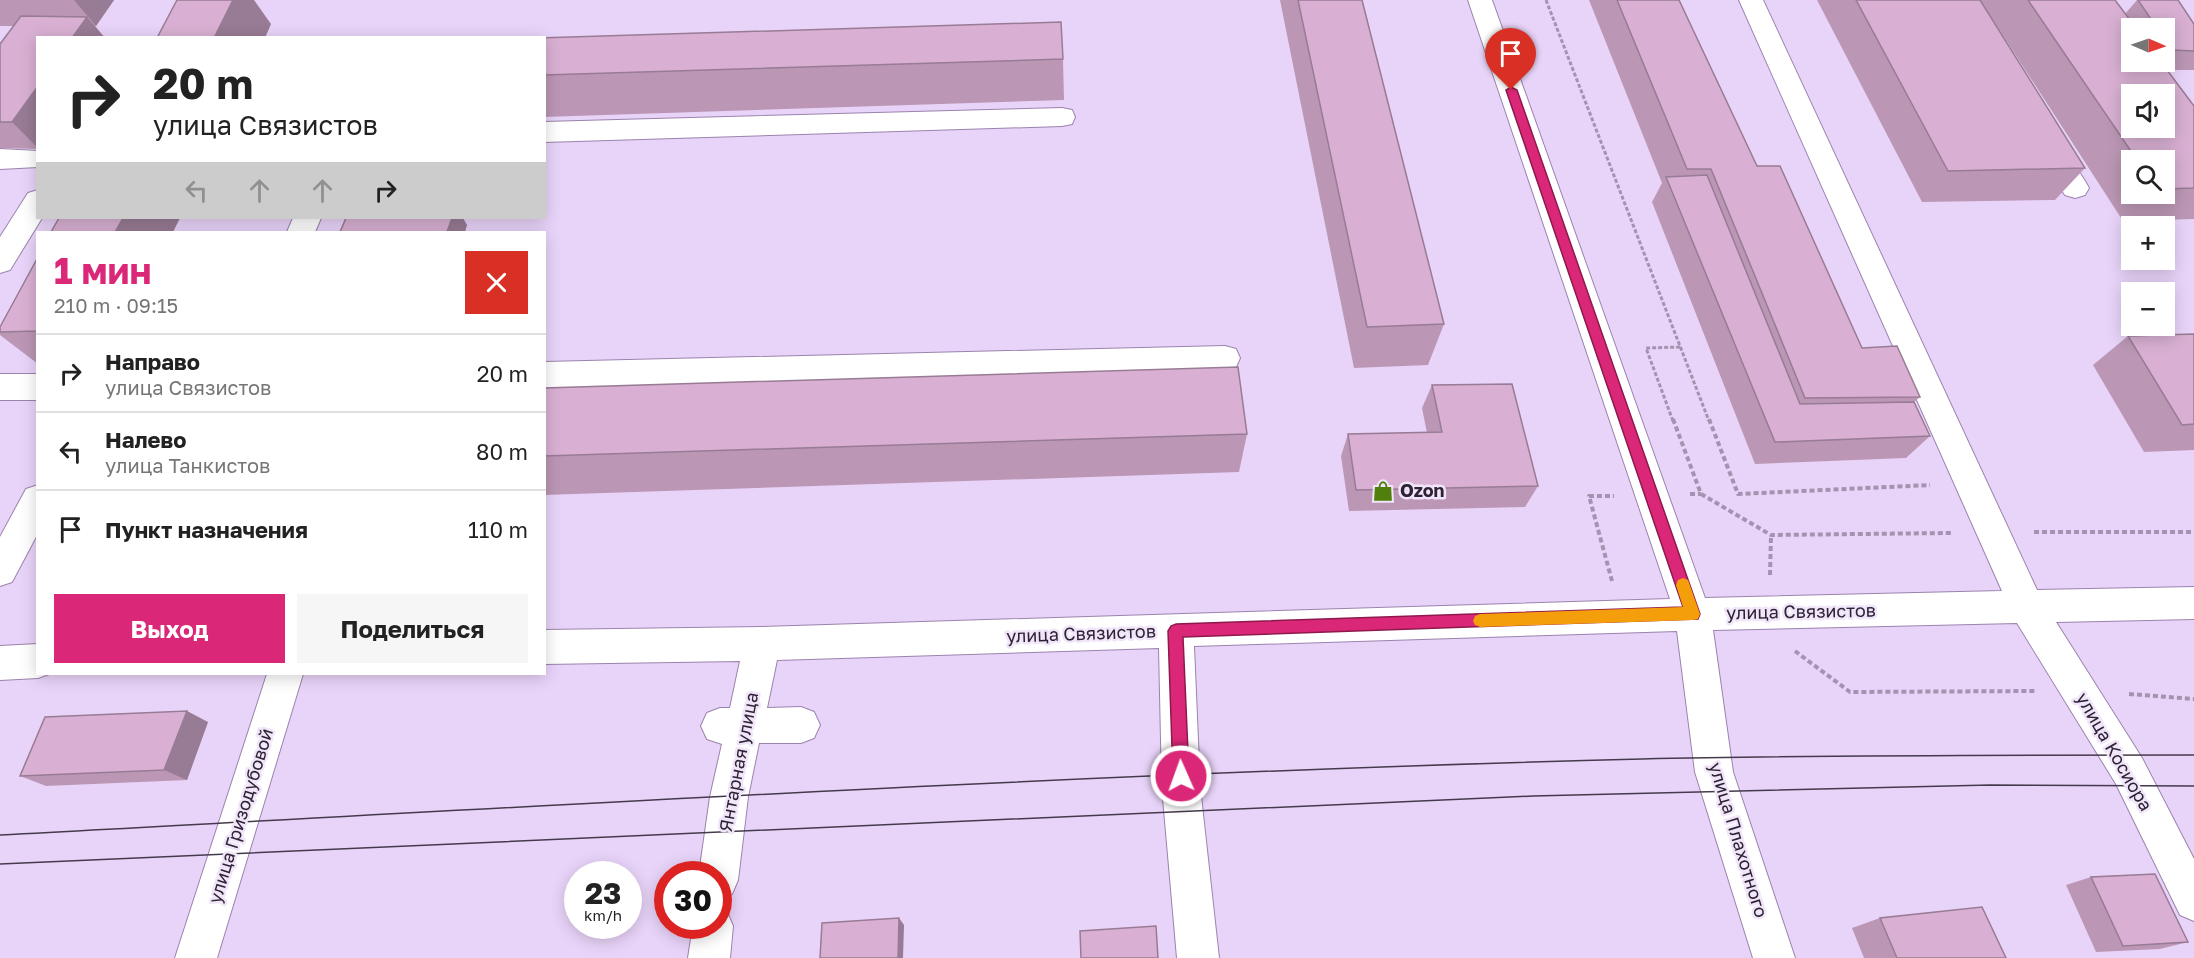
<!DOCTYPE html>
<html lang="ru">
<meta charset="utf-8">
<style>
:root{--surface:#fff;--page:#f6f6f6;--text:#222;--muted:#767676;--line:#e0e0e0;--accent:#db2777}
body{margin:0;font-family:"Golos Text",sans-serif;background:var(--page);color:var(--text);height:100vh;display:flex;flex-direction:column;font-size:22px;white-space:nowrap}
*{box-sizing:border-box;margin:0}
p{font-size:20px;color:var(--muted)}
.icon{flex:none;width:33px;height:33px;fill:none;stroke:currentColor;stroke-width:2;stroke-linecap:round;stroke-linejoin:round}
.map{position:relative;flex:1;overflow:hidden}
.side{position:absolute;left:36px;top:231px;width:510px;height:444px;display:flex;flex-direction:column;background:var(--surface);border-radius:0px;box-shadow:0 3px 15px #0003}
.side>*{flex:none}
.guide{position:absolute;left:36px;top:36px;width:510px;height:183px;border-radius:0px;box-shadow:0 3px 15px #0003;background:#fff;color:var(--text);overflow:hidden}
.needle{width:39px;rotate:92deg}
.buttons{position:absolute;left:2121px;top:18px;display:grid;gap:12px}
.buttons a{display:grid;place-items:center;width:54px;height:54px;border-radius:0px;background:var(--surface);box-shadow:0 3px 15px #0003;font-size:30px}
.speed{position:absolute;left:564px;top:861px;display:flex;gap:12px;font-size:30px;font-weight:700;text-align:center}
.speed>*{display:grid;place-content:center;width:78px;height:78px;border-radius:50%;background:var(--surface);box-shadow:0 3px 15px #0003;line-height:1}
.speed small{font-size:15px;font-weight:400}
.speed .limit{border:9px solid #d22;background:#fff;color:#111}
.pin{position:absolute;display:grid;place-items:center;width:51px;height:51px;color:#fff;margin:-62px -26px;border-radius:50% 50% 50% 0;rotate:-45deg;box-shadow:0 0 6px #0007}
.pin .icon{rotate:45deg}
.me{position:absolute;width:66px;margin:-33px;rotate:358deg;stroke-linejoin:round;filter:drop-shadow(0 0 4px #0008)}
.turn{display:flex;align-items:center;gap:21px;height:126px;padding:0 18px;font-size:27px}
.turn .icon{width:78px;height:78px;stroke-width:2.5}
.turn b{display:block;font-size:42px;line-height:51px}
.lanes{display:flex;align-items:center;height:57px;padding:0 18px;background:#0003;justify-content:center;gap:30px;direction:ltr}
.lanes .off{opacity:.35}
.round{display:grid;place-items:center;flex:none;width:63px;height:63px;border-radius:0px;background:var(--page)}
.summary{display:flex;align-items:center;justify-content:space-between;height:102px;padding:0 18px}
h1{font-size:36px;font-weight:700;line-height:45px;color:var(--accent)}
.button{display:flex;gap:12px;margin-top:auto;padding:12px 18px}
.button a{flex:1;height:69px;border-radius:0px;background:var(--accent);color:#fff;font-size:24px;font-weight:700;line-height:69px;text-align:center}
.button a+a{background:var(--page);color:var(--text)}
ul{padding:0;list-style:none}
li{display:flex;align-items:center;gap:18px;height:78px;padding:0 18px;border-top:2px solid var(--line)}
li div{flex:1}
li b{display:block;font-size:22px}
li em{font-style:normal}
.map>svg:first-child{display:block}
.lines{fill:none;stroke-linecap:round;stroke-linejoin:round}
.minor-casing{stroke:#9b83ad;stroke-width:2}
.path-far1{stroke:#a493b0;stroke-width:3;stroke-dasharray:4 2;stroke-linecap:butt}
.path{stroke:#a493b0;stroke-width:4;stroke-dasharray:5 3;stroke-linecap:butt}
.minor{fill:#fff;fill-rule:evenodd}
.tram{stroke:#453a4d;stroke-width:1.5}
.wall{fill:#bb97b5;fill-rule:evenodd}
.shaded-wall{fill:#987b94}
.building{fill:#d9b0d3;stroke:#987b94;stroke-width:1.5;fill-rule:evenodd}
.route{fill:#db2777;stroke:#8e194d;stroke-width:1.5}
.slow{fill:#f59e0b}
.labels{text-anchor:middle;stroke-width:5;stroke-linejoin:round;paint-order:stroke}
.poi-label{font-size:18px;font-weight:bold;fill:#2d2334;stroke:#f1e6f9;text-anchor:start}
.street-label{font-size:18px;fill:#2d2334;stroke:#f1e6f9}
</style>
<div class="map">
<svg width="2194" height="958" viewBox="0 0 2194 958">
<rect width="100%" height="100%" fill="#e9d4f9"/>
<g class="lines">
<g class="minor-casing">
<g id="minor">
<path d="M1468,0H1492L1705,598L2002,591L1739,0H1763L2037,590L2194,587V619L2056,622L2142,758L2194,859V921L2180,915L2116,784L2017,623L1713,630L1733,772L1795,958H1753L1695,772L1677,631L1194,646L1200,787L1219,958H1177L1162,787L1159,648L777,660L767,708L801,707L814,712L820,725L814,738L801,743H759L748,797L738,880L732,894L718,900V874H699L710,797L722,744L707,739L701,726L707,713L720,708H730L740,661L544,664V630L762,627L1670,599Z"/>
<path d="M1062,108L1072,110L1075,117L1072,124L1062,126L544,142V122Z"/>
<path d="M2047,134L2057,137L2085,181L2089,188L2085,195L2075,198L2065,195L2037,151L2033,144L2037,137Z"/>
<path d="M0,149L38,151V167L0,169Z"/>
<path d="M38,190V218H42L10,270L0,273V237L28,193Z"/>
<path d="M293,218H321L315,232H287Z"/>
<path d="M1225,346L1236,349L1240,358L1236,367L1225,370L544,388V362Z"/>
<rect x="0" y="374" width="38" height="26"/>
<path d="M38,485V533L12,582L0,586V537L26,489Z"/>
<path d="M38,644V674H49L38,678L0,680V646Z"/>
<path d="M267,674H303L217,958H175Z"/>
<path d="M718,908L727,912L733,926L730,958H688L693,926H718Z"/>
</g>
</g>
<g class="path-far1">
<path d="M1546,0L1709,421"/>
<path d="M1673,421L1646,348L1681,347"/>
</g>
<g class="path">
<path d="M1673,419L1701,494L1771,535L1951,533"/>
<path d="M1709,419L1738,494L1930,485"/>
<path d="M1690,494H1701"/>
<path d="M2034,532H2194"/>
<path d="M1770,575L1771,535"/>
<path d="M1612,581L1589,496H1614"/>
<path d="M1795,651L1850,692L2035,691"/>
<path d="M2129,694L2194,699"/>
</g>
<use href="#minor" class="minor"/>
<g class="tram">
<path d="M0,835C547,806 1094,773 1642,759C1826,755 2010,755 2194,755"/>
<path d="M0,864L1533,796L1990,785L2194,786"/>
</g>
</g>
<g class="wall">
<path d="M0,0H114L96,26H95L105,38H38V149L0,148V44L14,26H0Z"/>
<path d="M1280,0H1362L1444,324L1428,365L1354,368Z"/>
<path d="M1589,0H1679L1757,166L1862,348L1920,397L1914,402L1930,436L1906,458L1755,464L1652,202L1662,183Z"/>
<path d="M1817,0H1980L2085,168L2055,200L1922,202Z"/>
<path d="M1980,0H2115L2125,14L2137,0H2178L2194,24V70H2167L2194,106V219L2123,221ZM2132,28H2164V62H2132ZM2132,160H2164V194H2132Z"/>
<path d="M544,38L1063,59L1064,100L544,117Z"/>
<path d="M38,257V364L0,335V327Z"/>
<path d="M2194,334V450L2144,452L2093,365L2128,336Z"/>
<path d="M1432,385L1538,486L1525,507L1349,511L1341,456L1348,434L1427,433L1422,408Z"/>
<path d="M544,388L1247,434L1239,472L544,495Z"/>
<path d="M208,722L187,780L46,786L20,776Z"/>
<path d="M2091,877L2188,942L2160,949L2096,952L2066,885Z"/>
<path d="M1880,918L2006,958H1864L1852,928Z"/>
</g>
<g class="shaded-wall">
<path d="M74,0H114L96,26Z"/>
<path d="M233,0H254L271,24L265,38H214Z"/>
<path d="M87,17L105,38H72Z"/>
<path d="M38,86V148L12,122Z"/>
<path d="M123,218H180L173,232H115Z"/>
<path d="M452,218H463L467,225L465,232H447Z"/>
<path d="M187,711L208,722L187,780L164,770Z"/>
<path d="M899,918L904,925L903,958H898Z"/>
</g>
<g class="building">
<path d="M177,0H233L214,38H157Z"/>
<path d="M1298,0H1362L1444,324L1367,327Z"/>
<path d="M1617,0H1679L1757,166H1780L1862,348L1897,346L1920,397L1805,398L1711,169H1687Z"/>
<path d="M1856,0H1980L2085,168L1948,171Z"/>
<path d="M2028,0H2115L2136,28H2132V62H2161L2194,106V188L2164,189V160H2137ZM2132,94H2164V128H2132Z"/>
<path d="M2138,0H2178L2194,24V51L2171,50L2164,41V28H2157Z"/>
<path d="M21,16L87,17L72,38H38V86L12,122H0V44Z"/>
<path d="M1061,22L1063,59L544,75V38H538Z"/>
<path d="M1707,175L1800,404L1914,402L1930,436L1775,442L1666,177Z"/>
<path d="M59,218H123L115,232H51Z"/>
<path d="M346,218H452L447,232H340Z"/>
<path d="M38,257V331L0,332V327Z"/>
<path d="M2194,334V424L2182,425L2128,336Z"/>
<path d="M1238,367L1247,434L544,456V388Z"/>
<path d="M1512,384L1538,486L1356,490L1348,434L1442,432L1432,385Z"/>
<path d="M187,711L164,770L20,776L45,717Z"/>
<path d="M2155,874L2188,942L2123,946L2091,877Z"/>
<path d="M1982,907L2006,958H1897L1880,918Z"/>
<path d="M899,918L898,958H820L822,923Z"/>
<path d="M1156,926L1158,958H1081L1080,931Z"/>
</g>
<path class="route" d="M1511,87L1517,90L1700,614L1698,619L1183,637L1189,776L1187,782L1181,784L1176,782L1173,776L1168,631L1171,626L1176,624L1683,607L1506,90Z"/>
<path class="slow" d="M1683,578L1688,580L1700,614L1698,619L1693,620L1480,627L1475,625L1473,621L1475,616L1480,614L1683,607L1676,585L1678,580Z"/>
<defs>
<g id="shop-bare" transform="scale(1.62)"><path d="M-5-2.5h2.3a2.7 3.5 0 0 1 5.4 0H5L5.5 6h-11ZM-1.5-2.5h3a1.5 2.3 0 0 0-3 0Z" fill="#517f0b" stroke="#f1e6f9" stroke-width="2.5" paint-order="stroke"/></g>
</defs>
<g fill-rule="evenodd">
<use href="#shop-bare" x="1383" y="491"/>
</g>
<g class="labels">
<g class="poi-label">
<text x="1400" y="497">Ozon</text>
</g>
<g class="street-label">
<text transform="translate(1801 612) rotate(-1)" y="6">улица Связистов</text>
<text transform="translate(1081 634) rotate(-2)" y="6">улица Связистов</text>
<text transform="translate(2114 752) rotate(60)" y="6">улица Косиора</text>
<text transform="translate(739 762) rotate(-79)" y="6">Янтарная улица</text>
<text transform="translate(241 816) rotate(-73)" y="6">улица Гризодубовой</text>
<text transform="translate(1738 840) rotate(73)" y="6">улица Плахотного</text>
</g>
</g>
</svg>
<div class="buttons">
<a><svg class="needle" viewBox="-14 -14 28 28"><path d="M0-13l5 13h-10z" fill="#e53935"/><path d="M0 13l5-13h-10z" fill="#767676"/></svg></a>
<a><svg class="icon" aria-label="sound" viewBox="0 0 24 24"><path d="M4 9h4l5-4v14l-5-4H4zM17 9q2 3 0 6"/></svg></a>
<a><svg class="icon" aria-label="search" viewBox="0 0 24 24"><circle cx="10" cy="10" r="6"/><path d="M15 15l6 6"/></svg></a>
<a>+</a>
<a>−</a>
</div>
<div class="speed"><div>23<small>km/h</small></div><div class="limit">30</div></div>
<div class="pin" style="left:1511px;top:90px;background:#d93025"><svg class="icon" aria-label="arrive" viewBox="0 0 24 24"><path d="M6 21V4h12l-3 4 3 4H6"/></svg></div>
<svg class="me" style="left:1181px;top:776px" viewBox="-20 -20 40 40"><circle r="17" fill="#db2777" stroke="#fff" stroke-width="3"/><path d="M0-11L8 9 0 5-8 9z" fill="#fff"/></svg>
<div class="guide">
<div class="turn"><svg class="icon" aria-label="right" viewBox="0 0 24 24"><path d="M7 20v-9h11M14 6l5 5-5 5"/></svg><div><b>20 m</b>улица Связистов</div></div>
<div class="lanes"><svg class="icon off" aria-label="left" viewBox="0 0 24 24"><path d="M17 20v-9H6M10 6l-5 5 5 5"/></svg><svg class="icon off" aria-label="ahead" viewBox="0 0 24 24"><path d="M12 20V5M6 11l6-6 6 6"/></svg><svg class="icon off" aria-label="ahead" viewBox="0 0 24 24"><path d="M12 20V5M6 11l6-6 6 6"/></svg><svg class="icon" aria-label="right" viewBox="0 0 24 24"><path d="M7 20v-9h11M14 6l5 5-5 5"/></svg></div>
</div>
<section class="side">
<div class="summary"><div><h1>1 мин</h1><p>210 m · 09:15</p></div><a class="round" style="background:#d93025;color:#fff"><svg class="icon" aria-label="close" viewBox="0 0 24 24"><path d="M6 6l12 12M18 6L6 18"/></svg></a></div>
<ul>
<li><svg class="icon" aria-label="right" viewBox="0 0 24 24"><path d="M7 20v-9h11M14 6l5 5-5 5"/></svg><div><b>Направо</b><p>улица Связистов</p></div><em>20 m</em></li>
<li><svg class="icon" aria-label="left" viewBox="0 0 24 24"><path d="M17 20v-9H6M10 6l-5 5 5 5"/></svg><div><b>Налево</b><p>улица Танкистов</p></div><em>80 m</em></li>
<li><svg class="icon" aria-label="arrive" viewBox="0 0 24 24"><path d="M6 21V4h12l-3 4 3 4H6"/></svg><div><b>Пункт назначения</b></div><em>110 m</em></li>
</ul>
<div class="button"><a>Выход</a><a>Поделиться</a></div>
</section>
</div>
